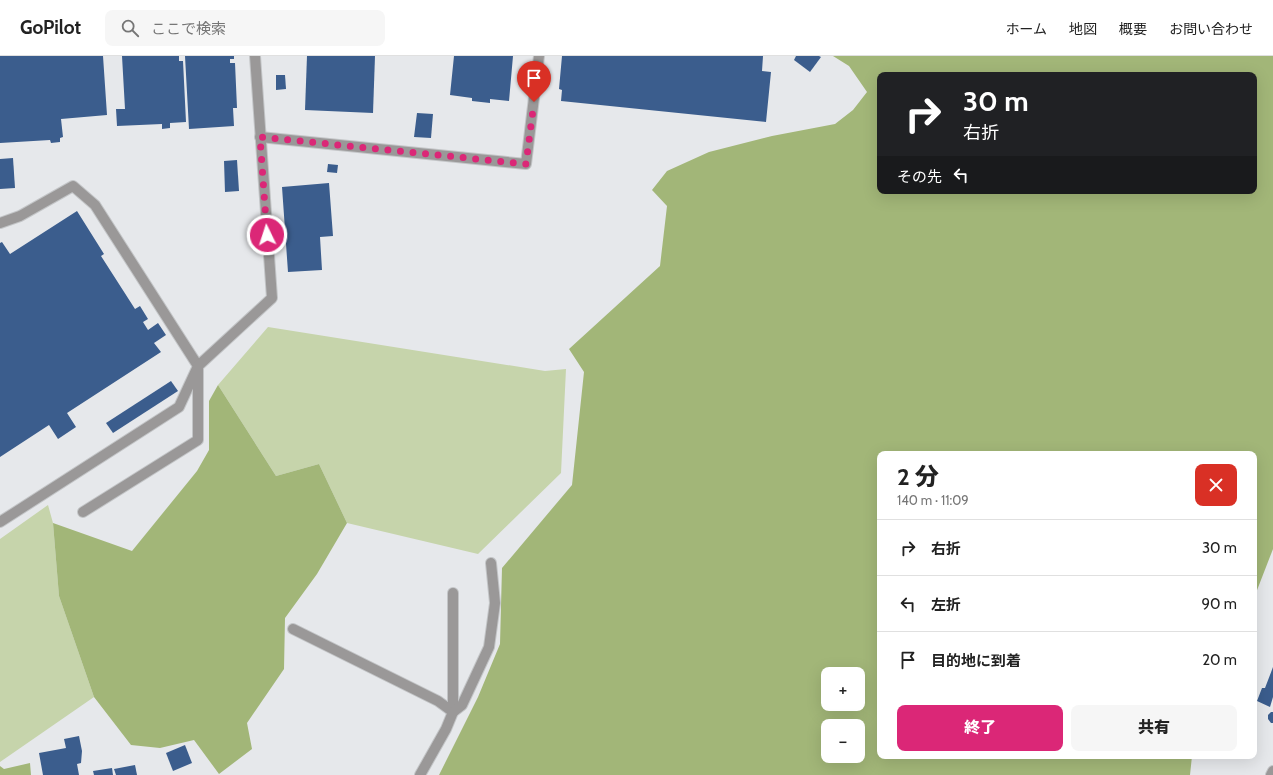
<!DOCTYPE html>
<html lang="ja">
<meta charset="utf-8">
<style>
:root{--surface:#fff;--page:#f6f6f6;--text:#222;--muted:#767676;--line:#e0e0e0;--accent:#db2777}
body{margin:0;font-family:Cabin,"Noto Sans JP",sans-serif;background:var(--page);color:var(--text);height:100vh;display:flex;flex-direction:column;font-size:15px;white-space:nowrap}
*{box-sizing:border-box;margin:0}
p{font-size:13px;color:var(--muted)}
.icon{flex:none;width:22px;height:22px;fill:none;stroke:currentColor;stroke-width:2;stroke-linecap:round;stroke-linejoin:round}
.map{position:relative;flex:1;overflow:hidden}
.drawer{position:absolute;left:877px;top:395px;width:380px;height:308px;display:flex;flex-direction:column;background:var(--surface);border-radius:8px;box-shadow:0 4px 16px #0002}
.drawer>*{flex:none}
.guide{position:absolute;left:877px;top:16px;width:380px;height:122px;border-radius:8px;box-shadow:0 4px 16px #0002;background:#202124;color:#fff;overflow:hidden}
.buttons{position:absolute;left:821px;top:611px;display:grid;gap:8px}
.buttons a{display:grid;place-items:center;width:44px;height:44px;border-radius:8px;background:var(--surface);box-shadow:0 4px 16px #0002;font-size:20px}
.pin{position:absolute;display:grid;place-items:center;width:34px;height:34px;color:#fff;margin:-41px -17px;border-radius:50% 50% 50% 0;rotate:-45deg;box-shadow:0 0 4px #0007}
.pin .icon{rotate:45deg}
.me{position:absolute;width:44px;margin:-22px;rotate:356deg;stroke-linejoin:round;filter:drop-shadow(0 0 3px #0008)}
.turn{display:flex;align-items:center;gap:14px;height:84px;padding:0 20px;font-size:18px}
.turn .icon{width:52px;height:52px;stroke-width:2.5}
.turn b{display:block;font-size:28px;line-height:34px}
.then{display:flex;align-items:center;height:38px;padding:0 20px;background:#0003;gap:8px;font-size:15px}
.round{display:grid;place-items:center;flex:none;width:42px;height:42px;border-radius:8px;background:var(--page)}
.summary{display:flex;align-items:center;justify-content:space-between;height:68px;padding:0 20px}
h1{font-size:24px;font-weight:800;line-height:30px}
.cta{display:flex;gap:8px;margin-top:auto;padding:8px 20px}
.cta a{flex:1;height:46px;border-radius:8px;background:var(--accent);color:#fff;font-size:16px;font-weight:800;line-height:46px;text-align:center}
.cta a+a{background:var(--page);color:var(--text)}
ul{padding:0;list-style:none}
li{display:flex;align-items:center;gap:12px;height:56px;padding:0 20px;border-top:1px solid var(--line)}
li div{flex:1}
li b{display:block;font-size:15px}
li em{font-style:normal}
header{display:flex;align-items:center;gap:24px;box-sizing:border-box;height:56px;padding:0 20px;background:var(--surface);border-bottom:1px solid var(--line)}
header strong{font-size:19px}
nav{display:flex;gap:22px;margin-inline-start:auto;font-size:14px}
.search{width:280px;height:36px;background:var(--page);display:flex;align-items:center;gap:10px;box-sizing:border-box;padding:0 14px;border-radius:8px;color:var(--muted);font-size:15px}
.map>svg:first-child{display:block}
.green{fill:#c6d4ab}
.forest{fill:#a2b678;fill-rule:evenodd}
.building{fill:#3b5d8d}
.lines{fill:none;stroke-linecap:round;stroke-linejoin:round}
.minor-casing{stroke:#c3c5c7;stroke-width:12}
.minor{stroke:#9a9898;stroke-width:10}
.route{stroke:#db2777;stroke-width:7;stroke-dasharray:0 12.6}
</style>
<header>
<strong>GoPilot</strong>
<div class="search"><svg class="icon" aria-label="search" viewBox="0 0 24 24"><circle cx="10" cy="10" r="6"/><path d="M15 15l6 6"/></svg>ここで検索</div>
<nav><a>ホーム</a><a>地図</a><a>概要</a><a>お問い合わせ</a></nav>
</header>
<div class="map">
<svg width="1273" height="719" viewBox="0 0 1273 719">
<rect width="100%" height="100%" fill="#e6e8eb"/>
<g class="green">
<path d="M268,271L545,315L566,313L561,417L478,498L347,467L319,408L276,420L218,329Z"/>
<path d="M48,449L53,467L59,540L94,641L0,706V483Z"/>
</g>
<g class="forest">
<path d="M833,0H1273V493L1254,542V398H880V700H1192L1190,719H439L478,641L500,588L502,512L572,429L584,316L569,293L660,210L667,150L652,134L667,115L709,96L772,80L835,68L853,54L867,36L849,10ZM880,19H1254V135H880ZM828,618H858V648H828ZM828,670H858V700H828Z"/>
<path d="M218,329L276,420L319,408L347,467L317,518L285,562L284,613L247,667L252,693L219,718L194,684L160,692L131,689L94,641L59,540L53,467L132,495L197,415L209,394V345Z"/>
<path d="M30,707L31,719H0V710L4,713Z"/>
</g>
<g class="building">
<path d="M0,0H103L107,59L61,63L63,81L60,82V86L51,87L50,84L0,87Z"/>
<path d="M122,0H179V5H183L186,66L170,67V72L162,73V68L117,70L116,53H125Z"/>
<path d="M185,0H234V3H230V7H235L237,52H233L234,70L189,73Z"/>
<path d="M307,0H375L373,57L305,54Z"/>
<path d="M454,0H513L509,45L490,43V47L472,45V42L450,39Z"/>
<path d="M562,0H763L762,15L771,16L766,66L561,45L562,34L559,33Z"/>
<path d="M796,0H819L821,1L810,16L794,4Z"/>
<path d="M276,19H285L286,33L276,34Z"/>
<path d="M417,57L433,58L431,82L414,81Z"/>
<path d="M13,102L15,132L0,133V103Z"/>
<path d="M237,104L239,135L225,136L224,105Z"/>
<path d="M328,108L338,109L337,117L327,116Z"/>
<path d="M329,127L333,180L320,181L322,214L288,216L282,131Z"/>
<path d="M77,155L104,198L101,200L135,253L140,250L148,263L143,266L148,274L158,267L166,279L154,287L161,296L67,357L76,371L58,383L49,369L0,401V187L2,186L10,198Z"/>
<path d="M171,325L178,335L113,377L106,367Z"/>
<path d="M1273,611V641L1270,651L1257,645L1262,632H1265Z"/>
<path d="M1271,656H1273V667H1271L1268,663V659Z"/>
<path d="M79,680L82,695L81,707L77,708L79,719H43L39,697L66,692L64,683Z"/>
<path d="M185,689L192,707L173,715L166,697Z"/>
<path d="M135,709L137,719H116L114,713Z"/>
<path d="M112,712L113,719H94L93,715Z"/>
</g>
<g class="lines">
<g class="minor-casing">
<g id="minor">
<path d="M260,81L526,108L539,0"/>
<path d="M0,167L20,160L73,130L95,149L198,310L179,351L0,466"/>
<path d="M83,456L198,384V310L272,242L255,0"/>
<path d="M293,573L438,645L453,656"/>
<path d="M453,656V537"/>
<path d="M420,719L446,673L453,656L462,649L489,591L495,547L491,507"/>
<path d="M1271,719L1273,715"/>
</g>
</g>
<use href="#minor" class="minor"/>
</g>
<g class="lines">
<path class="route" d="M267,179L260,81L526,108L534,46"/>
</g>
</svg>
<div class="buttons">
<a>+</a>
<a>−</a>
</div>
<div class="pin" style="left:534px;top:46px;background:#d93025"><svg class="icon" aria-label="arrive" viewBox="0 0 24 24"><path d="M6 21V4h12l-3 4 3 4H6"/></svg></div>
<svg class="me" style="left:267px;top:179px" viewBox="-20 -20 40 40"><circle r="17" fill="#db2777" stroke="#fff" stroke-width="3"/><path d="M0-11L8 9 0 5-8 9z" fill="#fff"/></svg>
<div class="guide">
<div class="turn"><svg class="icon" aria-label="right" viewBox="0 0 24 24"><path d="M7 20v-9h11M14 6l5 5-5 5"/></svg><div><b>30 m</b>右折</div></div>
<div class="then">その先<svg class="icon" aria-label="left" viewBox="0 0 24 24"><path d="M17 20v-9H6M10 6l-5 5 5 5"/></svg></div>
</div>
<section class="drawer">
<div class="summary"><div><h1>2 分</h1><p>140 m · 11:09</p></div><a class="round" style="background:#d93025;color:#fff"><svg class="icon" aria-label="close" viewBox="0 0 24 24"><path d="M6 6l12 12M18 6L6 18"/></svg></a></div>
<ul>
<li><svg class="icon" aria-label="right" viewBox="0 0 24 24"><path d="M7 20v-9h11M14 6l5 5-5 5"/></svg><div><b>右折</b></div><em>30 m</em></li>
<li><svg class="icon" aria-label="left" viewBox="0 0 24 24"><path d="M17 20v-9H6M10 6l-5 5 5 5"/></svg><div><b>左折</b></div><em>90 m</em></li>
<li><svg class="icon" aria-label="arrive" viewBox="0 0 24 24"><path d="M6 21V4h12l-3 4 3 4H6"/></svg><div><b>目的地に到着</b></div><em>20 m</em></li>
</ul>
<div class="cta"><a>終了</a><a>共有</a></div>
</section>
</div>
